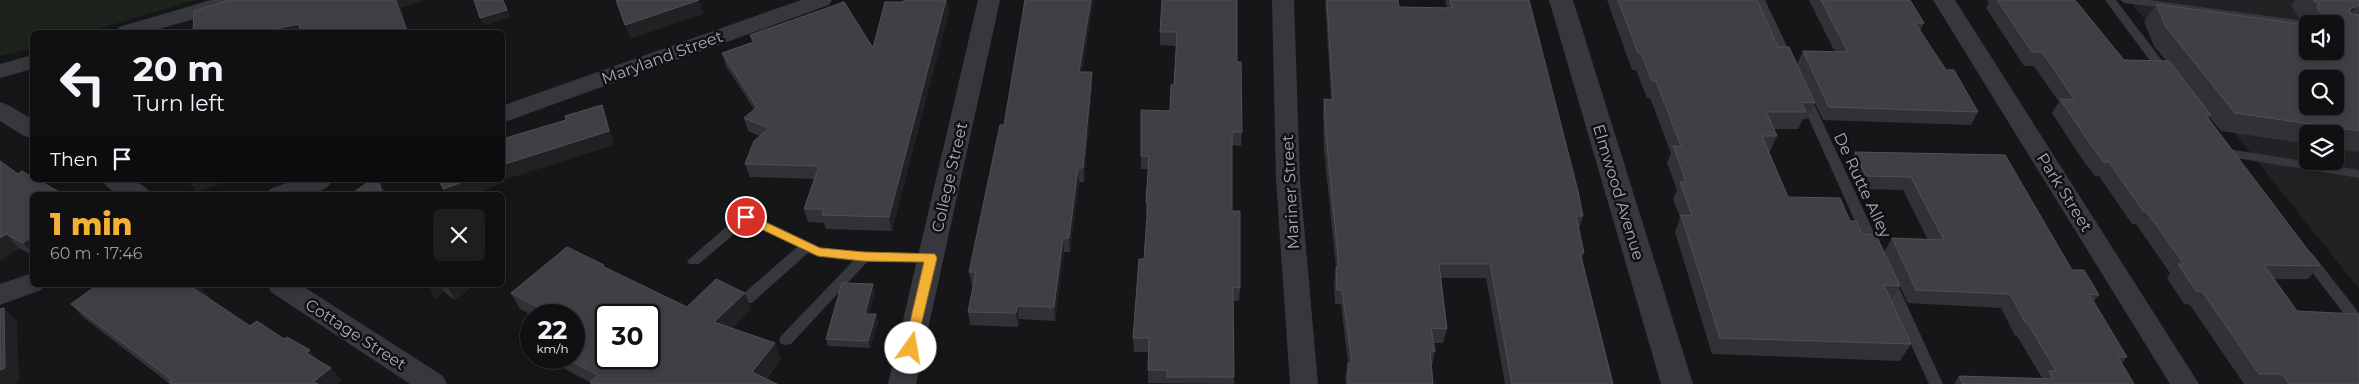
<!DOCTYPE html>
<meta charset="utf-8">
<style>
:root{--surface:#101012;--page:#1e1e20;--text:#f1f3f6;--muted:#9c9d9f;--line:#303032;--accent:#f2b134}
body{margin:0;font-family:Montserrat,sans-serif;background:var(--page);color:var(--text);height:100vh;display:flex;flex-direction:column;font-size:19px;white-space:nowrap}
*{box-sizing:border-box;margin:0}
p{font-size:16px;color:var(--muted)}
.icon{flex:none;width:28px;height:28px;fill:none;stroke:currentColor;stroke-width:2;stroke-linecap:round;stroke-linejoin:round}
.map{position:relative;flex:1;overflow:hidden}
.side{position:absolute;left:30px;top:192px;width:475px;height:95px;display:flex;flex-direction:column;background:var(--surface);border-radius:8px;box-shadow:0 2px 8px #0003,0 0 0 1px var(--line)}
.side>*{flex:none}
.guide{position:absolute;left:30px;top:30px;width:475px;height:152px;border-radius:8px;box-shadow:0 2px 8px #0003,0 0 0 1px var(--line);background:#101012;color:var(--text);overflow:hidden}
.fabs{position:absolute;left:2299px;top:15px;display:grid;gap:10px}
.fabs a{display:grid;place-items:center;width:45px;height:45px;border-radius:8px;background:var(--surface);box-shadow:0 2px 8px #0003,0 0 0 1px var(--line);font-size:25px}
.speed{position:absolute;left:520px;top:304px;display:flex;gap:10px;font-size:25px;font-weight:700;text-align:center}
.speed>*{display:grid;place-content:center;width:65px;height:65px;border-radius:50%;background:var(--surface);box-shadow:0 2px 8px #0003,0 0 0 1px var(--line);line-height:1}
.speed small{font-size:12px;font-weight:400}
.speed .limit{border:2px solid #111;border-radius:8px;background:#fff;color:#111}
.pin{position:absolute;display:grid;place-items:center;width:42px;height:42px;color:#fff;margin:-21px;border:2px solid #fff;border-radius:50%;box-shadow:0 1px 5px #0007}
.me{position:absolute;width:55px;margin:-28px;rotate:13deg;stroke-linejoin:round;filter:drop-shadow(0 0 4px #0008)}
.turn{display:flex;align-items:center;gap:18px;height:105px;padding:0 20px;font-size:22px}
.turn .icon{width:65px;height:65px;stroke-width:2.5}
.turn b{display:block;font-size:35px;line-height:42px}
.then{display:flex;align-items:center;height:48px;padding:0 20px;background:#0003;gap:10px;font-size:19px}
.round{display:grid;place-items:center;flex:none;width:52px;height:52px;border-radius:8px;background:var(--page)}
.head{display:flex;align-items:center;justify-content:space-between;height:85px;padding:0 20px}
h1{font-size:30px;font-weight:800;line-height:38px;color:var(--accent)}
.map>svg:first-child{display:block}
.built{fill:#222225;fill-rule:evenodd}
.green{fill:#1c231d}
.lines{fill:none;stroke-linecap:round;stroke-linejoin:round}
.service{fill:#37383d;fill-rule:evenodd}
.minor{fill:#37383d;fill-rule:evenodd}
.tertiary{fill:#37383d;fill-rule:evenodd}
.wall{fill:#323236;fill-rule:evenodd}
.shaded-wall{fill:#212124}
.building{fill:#3f3f44;stroke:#4f5156;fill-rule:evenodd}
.route{fill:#f2b134;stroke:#9d7322}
.labels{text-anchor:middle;stroke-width:5;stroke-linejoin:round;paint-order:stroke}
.street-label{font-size:16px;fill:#a8adb8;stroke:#111113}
</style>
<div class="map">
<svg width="2359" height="384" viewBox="0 0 2359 384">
<rect width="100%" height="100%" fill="#161618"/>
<path class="built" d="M2129,0H2359V289ZM2308,24H2335V51H2308ZM2308,79H2335V106H2308ZM2308,134H2335V161H2308Z"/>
<path class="green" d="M0,0H196L87,32H32V48L0,56Z"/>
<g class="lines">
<g class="service">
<path d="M1755,0H1765L1794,61L1792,64L1788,65L1782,61Z"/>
<path d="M2105,0H2116L2170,71L2172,74L2170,77H2162Z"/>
<path d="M2120,0H2149L2298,20L2303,23L2298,26L2125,3Z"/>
<path d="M1804,91L1810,95L1882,250L1880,253H1870L1868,250L1798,95Z"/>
<path d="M2228,149L2359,170V178L2224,156L2222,153L2224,150Z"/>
<path d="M746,212L820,247L864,252L931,253L936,255L938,258L936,261L931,263L867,262L791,344L786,345L781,344L779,340L781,336L853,261L818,257L808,253L752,303H742L740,299L742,295L797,247L747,223L699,264H689L687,261L741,214Z"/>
<path d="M2307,251L2312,253L2359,313V328L2354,327L2302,259L2300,256L2302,253Z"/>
<path d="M1888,274L1893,275L1895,279L1943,384H1929L1881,279L1883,275Z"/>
</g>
<g class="minor">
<path d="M211,0H245L242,5L149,32H116L119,27Z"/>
<path d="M801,0H832L829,5L502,123V106Z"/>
<path d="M978,0H1000L916,384H888Z"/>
<path d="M1272,0H1294L1300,180L1318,384H1290L1276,180Z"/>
<path d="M1933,0H1955L2199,384H2170Z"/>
<path d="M32,55V69L0,78V64Z"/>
<path d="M0,102L8,105L32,119V138L24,136L0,121Z"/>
<path d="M102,180C120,180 141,177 152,195C133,195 112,198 102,180Z"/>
<path d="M295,180H333C322,200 286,195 266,195L270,189Z"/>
<path d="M32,273V285H44L41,290L0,305V284Z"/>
<path d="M267,285H301L443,376L447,384H410L271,292Z"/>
</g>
<path class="tertiary" d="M1549,0H1573L1693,384H1661Z"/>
</g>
<g class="wall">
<path d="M1162,0L1237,62L1242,132L1241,146L1232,145V211L1240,288L1239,301H1233L1234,384L1148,383V352H1134L1133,338L1144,259L1147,216H1146V202L1148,169H1141V156L1170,111L1174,85L1176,46L1160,45V32Z"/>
<path d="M1325,0H1398L1399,7L1447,8L1445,0H1529L1583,216L1579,229L1584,253L1582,258L1613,384H1505L1486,278H1441L1447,329L1443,343H1433L1435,351L1432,366L1433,384H1346L1345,378L1348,363L1341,304H1335L1334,282L1336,268L1324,149L1323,114L1324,99L1331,100Z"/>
<path d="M1607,0H1757L1778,47L1815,103L1807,119H1803L1798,129H1774L1777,136L1769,153L1788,197L1850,221L1862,234L1884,252L1892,238L1928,240L1903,190L1859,189L1848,165L1855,152L2005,155L2072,270L2099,295L2094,301L2127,357L2122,363L2134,384H1954L1959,376L2042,378L2017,336H2015L2001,308L1908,303L1900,286L1891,300L1911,344L1900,361L1712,354L1675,232L1680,218L1673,199L1677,190L1667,163L1671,153L1650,98H1647L1636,70H1632Z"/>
<path d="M1809,0H1910L1924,23L1920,31L1946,70L1978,112L1971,125L1823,120L1797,64L1803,51L1835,52Z"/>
<path d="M1987,0H2075L2124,60L2166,61L2154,46L2144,22L2156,4L2304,24L2305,22L2299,19L2291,5L2295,0H2359V152L2335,149V134H2308V144L2221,131L2209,117L2208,118L2320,266L2308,279H2274L2297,311L2359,384H2244L2190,305L2184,304L2167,278L2170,273L2136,224H2132L2099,176H2095L2082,159L2052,113L2059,102L2034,66H2024L1986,8L1989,3ZM2308,24H2335L2308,51Z"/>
<path d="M949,10L892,231L826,229L824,223L808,222L804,209L815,179L750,177L745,164L760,136L748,131L744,118L754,109L726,66L722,53L752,42L750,35L873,48Z"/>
<path d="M1082,72L1092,86L1084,182H1079L1070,252H1064L1055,321L1019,319L1018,327L970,325L968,312L973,286H972L969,272Z"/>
<path d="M0,161L32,195V255L19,248L0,261Z"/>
<path d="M605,267L687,307L751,309L732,328L781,359L766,379L777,384H590V382L543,358H574V315H531L520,309L511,293Z"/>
<path d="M427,285H474L455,300L444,292L435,299Z"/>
<path d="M875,292L869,314L878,322L870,348L828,346L826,339Z"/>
<path d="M210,297L209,298L250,326L284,339L331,368L341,381L338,384H170L84,318L71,304Z"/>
</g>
<g class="shaded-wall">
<path d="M396,0H427L401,8L409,32H407Z"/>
<path d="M503,0L511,17L484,26L480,18Z"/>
<path d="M699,0L704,14L630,39L625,25Z"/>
<path d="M946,0H947L949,10L892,231L889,217Z"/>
<path d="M1091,0H1094L1080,86L1079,72Z"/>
<path d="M2357,6L2342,24L2350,9Z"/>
<path d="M299,24L304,32H261Z"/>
<path d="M1092,72V86L1084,182L1083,168Z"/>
<path d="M602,105L607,119L614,145L504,180L502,177V165Z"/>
<path d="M1078,168L1079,182L1070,252L1069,238Z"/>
<path d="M502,177L505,182L472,195H446L443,189L468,180H502Z"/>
<path d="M188,180H232L197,192Z"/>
<path d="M378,180H379L385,190L387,195H383Z"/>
<path d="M6,234L19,248L0,261V238Z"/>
<path d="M32,237V253L23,243Z"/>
<path d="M1063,238L1064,252L1055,321L1054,307Z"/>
<path d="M873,284L875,292L867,322L865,314Z"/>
<path d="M197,285H200L210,297L204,301L193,288Z"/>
<path d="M427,285H440L444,292L435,299Z"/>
<path d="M448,285H474L455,300L447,286Z"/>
<path d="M745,293L751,309L721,339L714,322Z"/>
<path d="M1017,306L1019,319L1018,327L1016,313Z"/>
<path d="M4,308L17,322L19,382L13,384H0V370Z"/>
<path d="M876,314L878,322L870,348L868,341Z"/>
<path d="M775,343L781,359L761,384L752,372Z"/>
<path d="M310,350L320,364L306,353Z"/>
<path d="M331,368L341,381L338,384H315L313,382Z"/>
</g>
<g class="building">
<path d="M230,0H396L407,32H301L299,24L261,32H193L194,11Z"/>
<path d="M474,0H503L507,10L480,18Z"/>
<path d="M616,0H699L625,25Z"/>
<path d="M904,0H946L889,217L822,215L824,209H804L819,166L745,164L754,141L769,128L744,118L757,107L722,53L754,42L750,35L844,2L873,48L885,2H904Z"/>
<path d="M1025,0H1091L1079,72H1092L1083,168H1078L1069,238H1063L1054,307L1017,306L1016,313L968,312L976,272H969L1000,125H1004Z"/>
<path d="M1162,0H1237V62H1241L1242,132H1232V211H1240V288L1233,287L1234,377H1167V370H1148L1149,338H1133L1139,259H1144L1148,203L1146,202L1149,156H1141V110L1170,111L1171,85H1174L1177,32H1160Z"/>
<path d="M1327,0H1398L1399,7L1452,8L1450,0H1529L1578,191L1583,216H1576L1584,253H1580L1613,384H1512L1490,264H1439L1447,329L1431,328L1435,351H1430L1433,384H1348V363H1352L1342,290H1337L1336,267H1339L1326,134L1324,99L1333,100Z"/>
<path d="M1618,0H1757L1778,47H1789L1815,103L1801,102L1806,112H1766L1777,136H1762L1788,197L1840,198L1850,221H1856L1862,234L1876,235L1900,286L1884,285L1911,344L1720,338L1681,215L1692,216L1680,182H1686L1673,146H1681L1656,81H1652L1641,53H1638Z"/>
<path d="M1821,0H1910L1924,23H1915L1946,70H1954L1978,112L1829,107L1803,51L1848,52Z"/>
<path d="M1997,0H2075L2124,60L2169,61L2211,115L2205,114L2320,266L2264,265L2297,311L2357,314L2359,316V384H2289L2282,374H2259L2202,291H2196L2178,264H2184L2146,211H2143L2109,162H2104L2091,145L2060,99L2075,100L2042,52H2032Z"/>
<path d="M2313,0H2359V6H2357L2350,9L2351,14L2359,15V131L2235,113L2166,27L2156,4L2308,25V51H2335V24H2327L2317,7L2319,4ZM2308,79H2335V106H2308Z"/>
<path d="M602,105L609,131L502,165V139L566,120L565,116Z"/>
<path d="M1855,152L2005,155L2072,270H2084L2099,295L2089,294L2127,357H2118L2134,384H1963L1959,376L2053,379L2049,371H2056L2027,322H2025L2010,294L1916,290L1892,238L1944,240L1911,177L1866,176Z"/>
<path d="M0,161L18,174L22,171L32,177V180H38L65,195H32V237L23,243L6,234L0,238Z"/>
<path d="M371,180H378L383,195H350Z"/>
<path d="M439,180H468L443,189Z"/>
<path d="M567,247L604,265L602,266L687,307L716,279L745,293L714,322L775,343L752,372L777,384H593L590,382L598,375L565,358H574V315H553L511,293ZM606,315H649V358H606Z"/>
<path d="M842,283L873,284L865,314H876L868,341L826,339Z"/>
<path d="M97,285H197L193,288L250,326L257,321L284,339L287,337L310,350L306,353L331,368L313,382L318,384H171L169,382L172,380L71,304Z"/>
<path d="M4,308L5,368L0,370V309Z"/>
</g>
<path class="route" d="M746,213L820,248L864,252L935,254L937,258L915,351H906L904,348L924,262L864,261L818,256L742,220L741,217L742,214Z"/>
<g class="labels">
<g class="street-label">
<text transform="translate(662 57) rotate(-20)" y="6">Maryland Street</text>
<text transform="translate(949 177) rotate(-77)" y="6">College Street</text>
<text transform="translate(1863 185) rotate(65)" y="6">De Rutte Alley</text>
<text transform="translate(1290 192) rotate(-93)" y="6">Mariner Street</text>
<text transform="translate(1619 192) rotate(73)" y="6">Elmwood Avenue</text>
<text transform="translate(2065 192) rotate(58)" y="6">Park Street</text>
<text transform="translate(356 334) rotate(33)" y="6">Cottage Street</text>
</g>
</g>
</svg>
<div class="fabs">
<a><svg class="icon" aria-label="sound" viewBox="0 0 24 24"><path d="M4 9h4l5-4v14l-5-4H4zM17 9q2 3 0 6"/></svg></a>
<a><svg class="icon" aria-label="search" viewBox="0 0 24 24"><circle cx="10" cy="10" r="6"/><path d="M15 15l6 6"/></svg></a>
<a><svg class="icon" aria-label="layers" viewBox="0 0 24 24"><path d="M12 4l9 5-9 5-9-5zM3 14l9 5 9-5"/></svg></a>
</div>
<div class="speed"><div>22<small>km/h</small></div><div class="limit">30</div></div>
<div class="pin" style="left:746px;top:217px;background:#d93025"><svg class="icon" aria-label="arrive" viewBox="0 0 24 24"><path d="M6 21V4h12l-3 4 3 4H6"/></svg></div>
<svg class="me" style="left:911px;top:348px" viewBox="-20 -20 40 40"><circle r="19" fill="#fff"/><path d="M0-13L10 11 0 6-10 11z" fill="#f2b134"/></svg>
<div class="guide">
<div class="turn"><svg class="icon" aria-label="left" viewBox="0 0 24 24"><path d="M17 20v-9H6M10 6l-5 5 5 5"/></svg><div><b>20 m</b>Turn left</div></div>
<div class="then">Then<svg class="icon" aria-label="arrive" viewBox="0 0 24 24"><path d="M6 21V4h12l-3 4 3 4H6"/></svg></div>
</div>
<section class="side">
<div class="head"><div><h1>1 min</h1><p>60 m · 17:46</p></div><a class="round"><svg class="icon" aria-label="close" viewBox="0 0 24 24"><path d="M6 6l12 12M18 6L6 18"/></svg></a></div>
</section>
</div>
